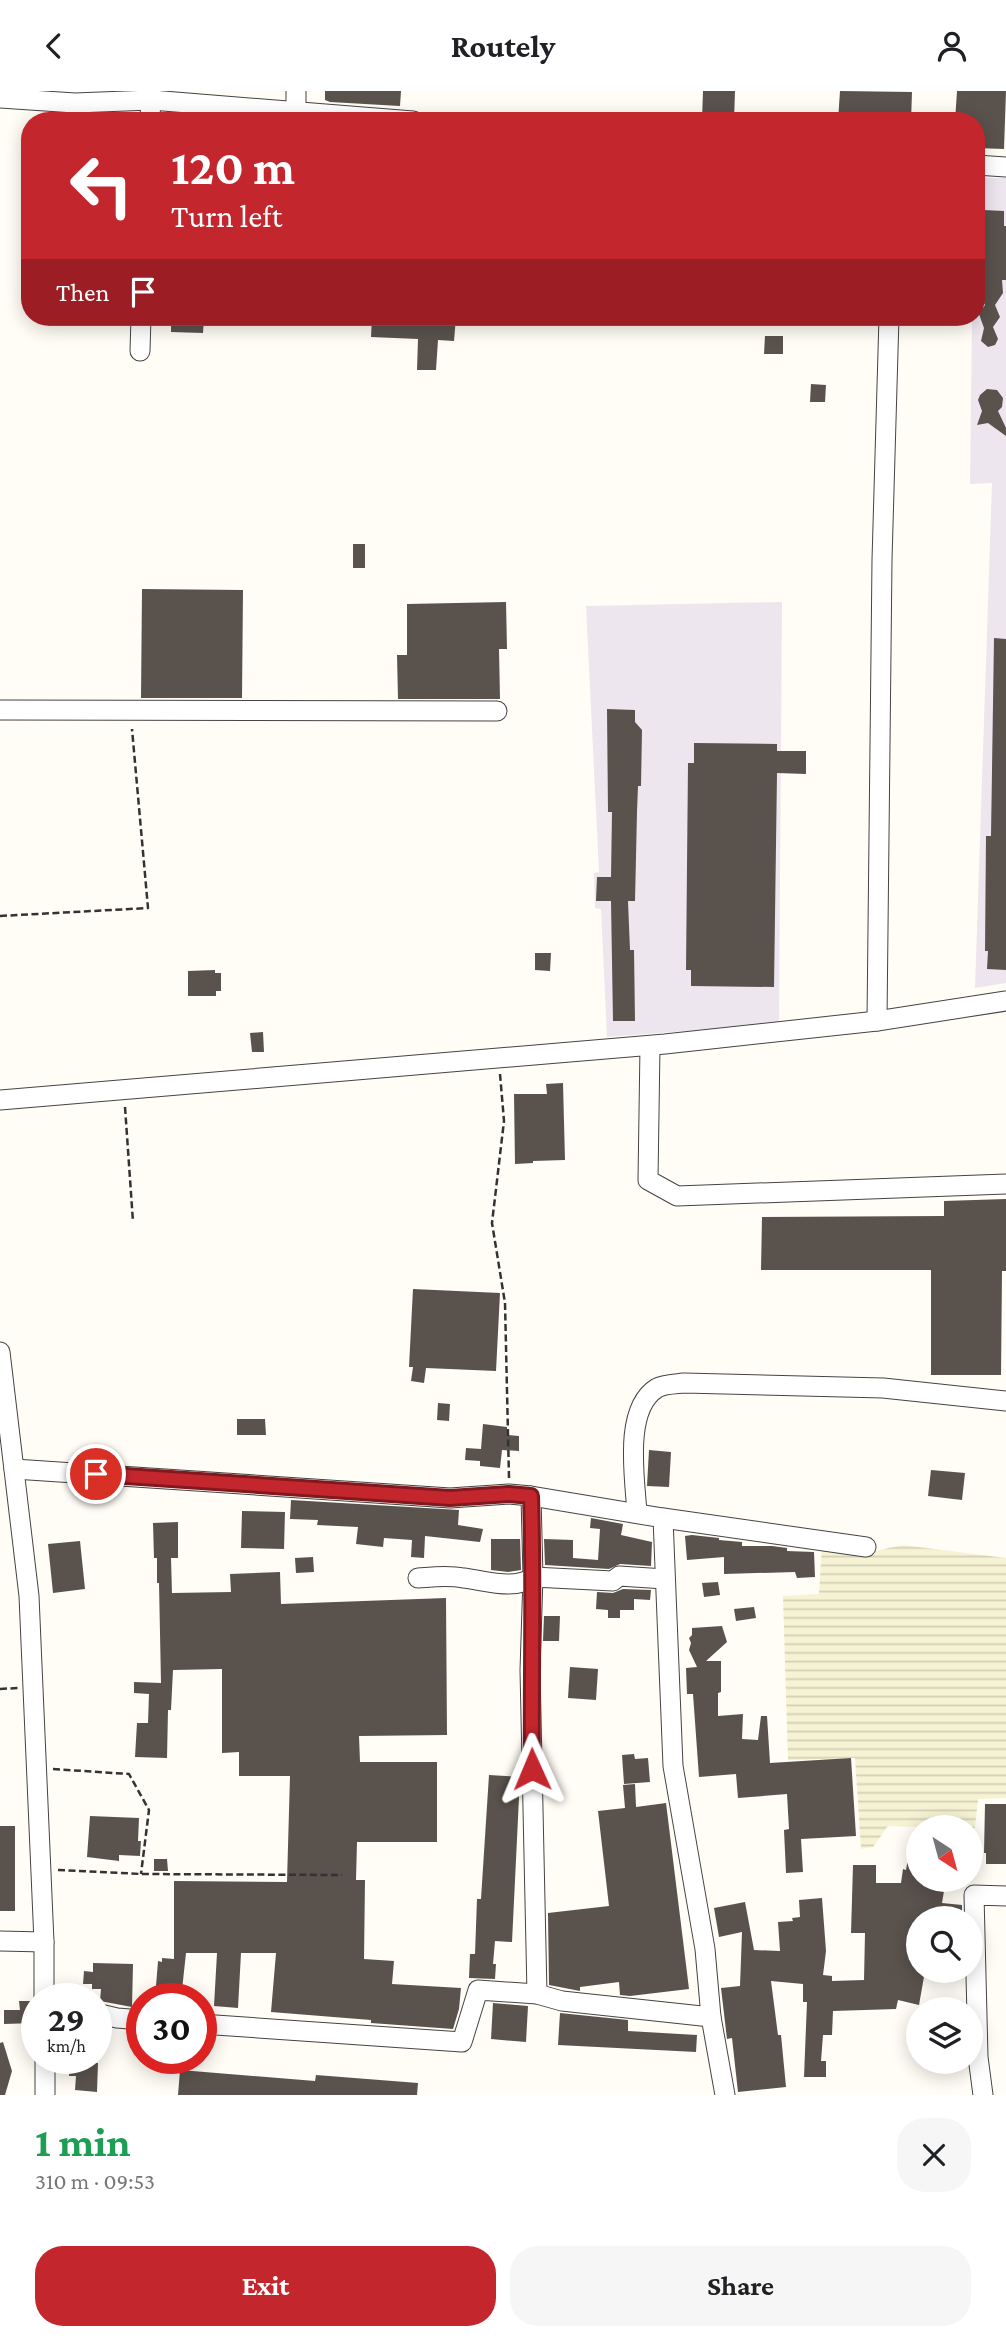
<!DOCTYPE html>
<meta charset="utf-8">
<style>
:root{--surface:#fff;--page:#f6f6f6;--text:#202124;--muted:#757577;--accent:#c4262e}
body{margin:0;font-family:"Crimson Pro",serif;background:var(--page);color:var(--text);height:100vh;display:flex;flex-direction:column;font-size:26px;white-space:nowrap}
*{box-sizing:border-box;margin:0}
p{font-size:23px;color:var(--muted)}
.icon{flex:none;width:38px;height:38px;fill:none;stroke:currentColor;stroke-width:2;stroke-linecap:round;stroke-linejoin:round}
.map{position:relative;height:2004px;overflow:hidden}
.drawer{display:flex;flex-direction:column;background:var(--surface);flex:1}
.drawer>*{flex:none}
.banner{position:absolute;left:21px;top:21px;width:964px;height:214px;border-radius:28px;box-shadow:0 4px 18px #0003;background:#c4262e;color:#fff;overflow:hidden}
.needle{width:46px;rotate:144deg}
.fabs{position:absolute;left:906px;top:1724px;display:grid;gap:14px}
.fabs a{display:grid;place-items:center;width:77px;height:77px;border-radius:50%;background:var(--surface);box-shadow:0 4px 18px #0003;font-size:35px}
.speed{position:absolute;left:21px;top:1892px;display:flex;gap:14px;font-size:35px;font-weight:700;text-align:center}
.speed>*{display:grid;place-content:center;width:91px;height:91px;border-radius:50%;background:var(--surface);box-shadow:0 4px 18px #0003;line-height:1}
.speed small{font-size:18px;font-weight:400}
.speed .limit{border:10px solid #d22;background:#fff;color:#111}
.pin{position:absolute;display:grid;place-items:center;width:60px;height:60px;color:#fff;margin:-30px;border:4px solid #fff;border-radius:50%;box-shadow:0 2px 7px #0007}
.me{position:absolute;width:77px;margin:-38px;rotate:359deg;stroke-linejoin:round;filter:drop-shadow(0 0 5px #0008)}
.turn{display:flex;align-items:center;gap:24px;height:147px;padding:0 35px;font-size:32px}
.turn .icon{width:91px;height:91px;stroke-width:2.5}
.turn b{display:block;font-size:49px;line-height:60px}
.then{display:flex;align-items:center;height:66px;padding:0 35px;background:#0003;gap:14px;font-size:26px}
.round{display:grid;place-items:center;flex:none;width:74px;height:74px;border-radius:28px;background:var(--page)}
.overview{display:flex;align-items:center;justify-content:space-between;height:119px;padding:0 35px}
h1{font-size:42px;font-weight:700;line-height:52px;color:#1e9e55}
.cta{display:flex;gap:14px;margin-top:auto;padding:14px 35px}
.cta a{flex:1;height:80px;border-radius:28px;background:var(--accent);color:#fff;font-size:28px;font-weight:700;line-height:80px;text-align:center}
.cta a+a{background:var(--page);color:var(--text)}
header{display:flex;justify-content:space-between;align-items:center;height:91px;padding:0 35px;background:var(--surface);font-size:32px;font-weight:700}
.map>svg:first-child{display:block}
.industrial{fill:#eee6ef}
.farmland{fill:url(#farmland-rules)}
.building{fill:#5a524d}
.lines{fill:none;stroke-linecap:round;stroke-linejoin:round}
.minor-casing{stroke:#444;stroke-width:21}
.path{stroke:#333;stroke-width:2.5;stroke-dasharray:7 3.5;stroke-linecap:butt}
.minor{stroke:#fff;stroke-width:19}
.route-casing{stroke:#7f191e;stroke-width:18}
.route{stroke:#c4262e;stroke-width:12}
</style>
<header><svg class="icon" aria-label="back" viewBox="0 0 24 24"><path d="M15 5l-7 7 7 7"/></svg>Routely<svg class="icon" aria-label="person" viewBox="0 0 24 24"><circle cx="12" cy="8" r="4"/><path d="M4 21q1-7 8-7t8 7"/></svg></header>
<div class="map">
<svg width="1006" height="2004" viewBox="0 0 1006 2004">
<defs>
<pattern id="farmland-rules" width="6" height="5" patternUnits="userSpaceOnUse" patternTransform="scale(1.75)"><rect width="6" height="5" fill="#f6f3d4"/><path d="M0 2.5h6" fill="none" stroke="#d2cfb5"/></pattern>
</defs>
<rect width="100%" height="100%" fill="#fffdf5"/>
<g class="industrial">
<path d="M977,87H1006V892L975,897L992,392L970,393L972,226H976Z"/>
<path d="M782,511L779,933L607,946L601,818L595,817L594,782L599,781L586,515Z"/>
</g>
<path class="farmland" d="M822,1453L865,1462L903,1454L1006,1467V1707L978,1708L975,1737L888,1735L873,1756L861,1758L855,1667L788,1669L783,1505L819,1503Z"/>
<g class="building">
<path d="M325,0H401L400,15L330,11L325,9Z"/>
<path d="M703,0H735L734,30L702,29Z"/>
<path d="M840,0L912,1L911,30H838Z"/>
<path d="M957,0H1006L1004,58L976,57V30H955Z"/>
<path d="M983,119L1004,120V135H1006V189H1002L1003,202L995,214L1000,226L993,236L998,248L995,254L988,256L981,250L984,237L979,223L985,214L980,204L978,188L979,135H982Z"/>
<path d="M171,226H204L203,242L171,241Z"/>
<path d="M372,226H456L454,250L438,249L436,279H417L418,248L371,246Z"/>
<path d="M765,245H783V263H764Z"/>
<path d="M811,293L826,294L825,311H810Z"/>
<path d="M987,298L997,299L1003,307L1002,316L998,320L1006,337V345L988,332L977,334L982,320L978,309L980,304Z"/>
<rect x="353" y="453" width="12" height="24"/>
<path d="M142,498L243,499L242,607H141Z"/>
<path d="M506,511L507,558H499L500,608H398L397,564H407V513Z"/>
<path d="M994,547L1006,548V879L987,878L988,860H985L986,745H991Z"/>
<path d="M607,618L635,619V631L642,639L641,695H638L637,721L635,810H628L630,859H634L635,930H613L611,810H596L597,786H611L612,721H608Z"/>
<path d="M694,652L777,653V660H806V683L777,682L774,896L691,895V879H686L688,672H694Z"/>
<path d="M535,862H551L550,880L535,879Z"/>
<path d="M215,879V882H221V900H216V905H188V880Z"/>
<path d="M263,941L264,961H252L250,942Z"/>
<path d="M563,992L565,1069L533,1070V1072L515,1073L514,1003H547L546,993Z"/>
<path d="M1006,1108V1180H1002L1001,1284H931V1179H761L762,1126L944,1125V1110Z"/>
<path d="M413,1198L500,1202L496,1280L426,1277L424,1292L411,1290L413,1276H409Z"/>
<path d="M438,1312L450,1313L449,1330L437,1329Z"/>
<path d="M237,1328H265L266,1344H237Z"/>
<path d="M483,1333L507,1336V1344L519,1345V1360L502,1359L500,1377L480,1375V1370L465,1369L466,1357L481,1358Z"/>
<path d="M649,1359L671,1361L669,1396L647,1395Z"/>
<path d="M931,1379L965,1382L962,1409L928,1405Z"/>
<path d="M291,1409L459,1419L458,1434L483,1438L480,1451L425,1445L424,1467L411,1466L412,1449L384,1447L383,1456L356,1453L358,1436L317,1434L318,1429L290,1428Z"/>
<path d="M242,1420L285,1421L284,1458L241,1457Z"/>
<path d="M591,1427L623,1433L621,1444L652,1451L651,1475L620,1473L609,1478L545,1474L544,1448L573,1449V1467L598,1469L600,1438L590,1437Z"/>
<path d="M178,1431V1467H171L172,1502L231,1501L230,1483L280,1481L281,1513L446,1507L447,1644L359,1645L360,1671H437V1751H357L356,1789H365L364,1868L394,1870L392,1893L461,1897L459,1918L453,1938L371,1932V1929L271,1921L276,1862H241L238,1917L214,1915L217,1862H186L181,1908H155L158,1870L162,1871V1867L174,1868V1790L287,1791L290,1685H239V1661L222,1662V1578L173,1579L171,1619H168L167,1667L135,1666L137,1632H148L149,1603L134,1602V1591L161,1592L159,1492H157V1467H154L153,1432Z"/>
<path d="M692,1444L719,1447V1449L742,1451V1455H772L787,1457V1460L814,1461L815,1486L797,1487L795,1481L724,1483V1466L687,1469L685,1445Z"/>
<path d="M491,1448H520L521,1479L508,1481L491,1479Z"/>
<path d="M80,1450L85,1498L53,1502L48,1453Z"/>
<path d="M313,1466L314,1481L296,1482L295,1467Z"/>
<path d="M718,1491L720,1504L704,1506L702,1492Z"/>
<path d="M623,1498L651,1499L650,1509L634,1508V1519H620V1527H608V1519L596,1518L597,1501L613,1502Z"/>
<path d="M754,1516L756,1527L736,1530L734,1518Z"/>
<path d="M544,1525H560L559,1550H543Z"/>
<path d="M722,1535L727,1551L706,1570H721V1601L718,1602V1625L743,1623L742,1648L758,1649L761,1625H767L770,1672L851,1667L856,1745L801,1748L803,1781L786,1782L784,1739L789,1738L787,1703L738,1707L736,1683L699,1686L693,1603H687L686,1577L697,1576L689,1559L691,1552L689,1547L692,1544V1537Z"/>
<path d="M570,1576L598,1578L596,1609L568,1607Z"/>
<path d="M634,1663L635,1668L648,1667L650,1691L624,1693L622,1664Z"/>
<path d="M489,1684L520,1686L512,1851L495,1850L493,1873H496L495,1888L469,1887L470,1863H475L477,1808H481Z"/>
<path d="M635,1693L636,1716L666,1712L689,1898L630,1905L620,1904L619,1891L580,1896V1900L549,1894L548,1822L609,1815L598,1720L625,1717L623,1694Z"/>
<path d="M985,1713H1006V1773H986V1762H984Z"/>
<path d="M90,1725L139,1727L138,1750H141L140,1765L119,1764V1770L87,1766Z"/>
<rect x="0" y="1735" width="15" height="85"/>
<path d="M912,1744H919V1788H946L942,1812L962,1814V1827H919V1880H925L919,1914L898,1909L896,1918L833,1920L832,1944H823L821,1970H826V1986H804L807,1911H803V1893L771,1890L778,1944H781L786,1996L738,2001L732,1947L727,1948L721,1897L740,1895L742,1841L719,1846L714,1817L745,1811L754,1859L780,1860L778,1831L793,1830L792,1827L800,1826L799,1809L822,1807L826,1860L823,1884L832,1885V1890L864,1889L865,1842H851L853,1774H876V1792H901L903,1778L906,1779Z"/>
<path d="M154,1768H167L168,1780H154Z"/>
<path d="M93,1872L133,1873L132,1916L100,1910L101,1898H92V1893H83L84,1880L93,1881Z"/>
<path d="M19,1910H32L36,1917V1932L4,1933V1919H20Z"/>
<path d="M493,1912L528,1915L526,1951L491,1948Z"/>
<path d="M560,1922L628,1929V1940L697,1944L696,1961L558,1954Z"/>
<path d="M3,1951L12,1980L5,2004H0V1952Z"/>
<path d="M70,1971L98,1972L97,2001L75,1999L76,1985H69Z"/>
<path d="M180,1979L315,1990L316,1984L418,1992L417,2004H178Z"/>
</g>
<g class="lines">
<g class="minor-casing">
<g id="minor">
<path d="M0,7L75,12L151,9L413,30"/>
<path d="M296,21V0"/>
<path d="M150,30L151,0"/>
<path d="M976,74L1006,76"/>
<path d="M140,260L141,226"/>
<path d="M0,619L497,620"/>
<path d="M877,930L882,469L889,226"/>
<path d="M650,955L648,1089L677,1105L1006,1093"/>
<path d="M0,1009L665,953L877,930L1006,910"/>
<path d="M0,1261L29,1505L44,1851V1908"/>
<path d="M14,1378L450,1407L509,1403L531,1405L663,1427L673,1675L705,1858L711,1926L725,2004"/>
<path d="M531,1405L533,1486L530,1579L537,1903"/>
<path d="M637,1422C635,1388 623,1318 657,1297C664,1293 677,1293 684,1292L883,1297L1006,1310"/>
<path d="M663,1427L866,1456"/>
<path d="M418,1487C433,1486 448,1484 463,1487C484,1489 515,1500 533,1486L613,1490L619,1485L665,1488"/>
<path d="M0,1850L44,1851"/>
<path d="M96,1922L117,1927L142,1929"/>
<path d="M201,1933L462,1951L478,1899L537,1903L562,1910L711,1926"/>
<path d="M45,1967V2004"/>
<path d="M983,2004L978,1966L974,1804L1006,1805"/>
</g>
</g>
<g class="path">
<path d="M0,825L148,817L132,638"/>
<path d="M500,983L504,1030L492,1132L505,1212L509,1387"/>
<path d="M125,1016L133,1131"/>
<path d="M0,1598L18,1597"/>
<path d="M53,1678L129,1683L149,1719L141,1783"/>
<path d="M58,1779L141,1783L342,1784"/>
</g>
<use href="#minor" class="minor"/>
</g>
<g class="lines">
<g class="route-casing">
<path id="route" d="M96,1383L450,1407L509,1403L531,1405C534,1496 531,1587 532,1678"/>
</g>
<use href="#route" class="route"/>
</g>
</svg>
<div class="fabs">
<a><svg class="needle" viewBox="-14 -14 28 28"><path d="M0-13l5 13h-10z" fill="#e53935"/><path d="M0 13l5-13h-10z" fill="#757577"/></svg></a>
<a><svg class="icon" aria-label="search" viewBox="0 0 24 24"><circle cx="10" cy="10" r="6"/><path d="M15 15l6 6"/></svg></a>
<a><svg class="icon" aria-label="layers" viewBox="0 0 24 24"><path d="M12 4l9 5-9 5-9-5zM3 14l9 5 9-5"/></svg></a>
</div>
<div class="speed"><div>29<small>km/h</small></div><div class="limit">30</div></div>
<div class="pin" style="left:96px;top:1383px;background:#d93025"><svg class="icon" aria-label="arrive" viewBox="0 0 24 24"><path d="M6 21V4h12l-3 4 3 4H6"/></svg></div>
<svg class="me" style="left:532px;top:1678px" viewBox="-20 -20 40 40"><path d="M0-17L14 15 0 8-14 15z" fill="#c4262e" stroke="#fff" stroke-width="4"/></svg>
<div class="banner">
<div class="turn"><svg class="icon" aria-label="left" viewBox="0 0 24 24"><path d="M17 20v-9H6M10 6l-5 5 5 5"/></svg><div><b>120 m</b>Turn left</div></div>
<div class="then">Then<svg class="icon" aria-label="arrive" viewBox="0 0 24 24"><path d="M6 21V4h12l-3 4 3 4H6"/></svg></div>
</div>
</div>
<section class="drawer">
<div class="overview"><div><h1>1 min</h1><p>310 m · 09:53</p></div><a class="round"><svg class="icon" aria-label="close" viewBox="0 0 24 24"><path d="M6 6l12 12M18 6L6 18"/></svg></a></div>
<div class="cta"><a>Exit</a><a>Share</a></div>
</section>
